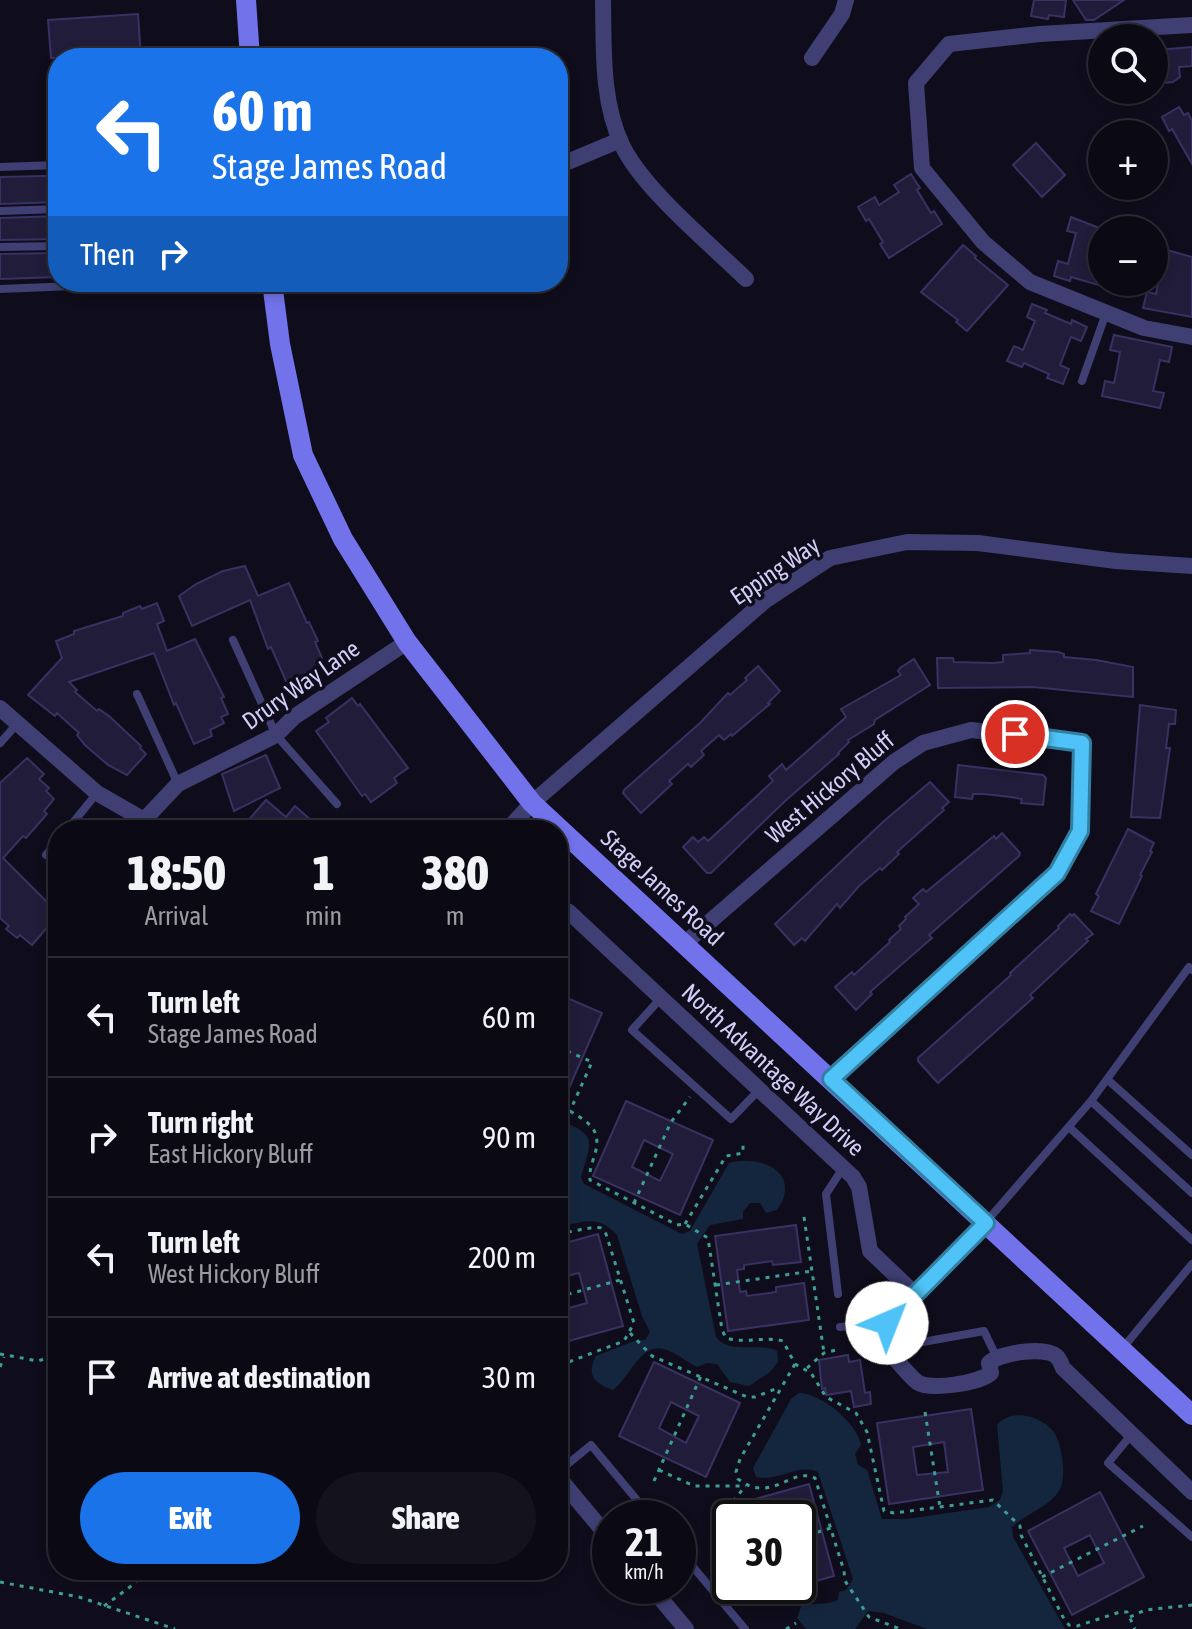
<!DOCTYPE html>
<meta charset="utf-8">
<style>
:root{--surface:#0b0a14;--page:#14131d;--text:#f1f3f6;--muted:#9a9aa0;--line:#2b2b34;--accent:#1a73e8}
body{margin:0;font-family:"Asap Condensed",sans-serif;background:var(--page);color:var(--text);height:100vh;display:flex;flex-direction:column;font-size:30px;white-space:nowrap}
*{box-sizing:border-box;margin:0}
p{font-size:26px;color:var(--muted)}
.icon{flex:none;width:44px;height:44px;fill:none;stroke:currentColor;stroke-width:2;stroke-linecap:round;stroke-linejoin:round}
.map{position:relative;flex:1;overflow:hidden}
.details{position:absolute;left:48px;top:820px;width:520px;height:760px;display:flex;flex-direction:column;background:var(--surface);border-radius:32px;box-shadow:0 4px 12px #0003,0 0 0 2px var(--line)}
.details>*{flex:none}
.hud{position:absolute;left:48px;top:48px;width:520px;height:244px;border-radius:32px;box-shadow:0 4px 12px #0003,0 0 0 2px var(--line);background:#1a73e8;color:#fff;overflow:hidden}
.controls{position:absolute;left:1088px;top:24px;display:grid;gap:16px}
.controls a{display:grid;place-items:center;width:80px;height:80px;border-radius:50%;background:var(--surface);box-shadow:0 4px 12px #0003,0 0 0 2px var(--line);font-size:40px}
.speed{position:absolute;left:592px;top:1500px;display:flex;gap:16px;font-size:40px;font-weight:700;text-align:center}
.speed>*{display:grid;place-content:center;width:104px;height:104px;border-radius:50%;background:var(--surface);box-shadow:0 4px 12px #0003,0 0 0 2px var(--line);line-height:1}
.speed small{font-size:20px;font-weight:400}
.speed .limit{border:4px solid #111;border-radius:12px;background:#fff;color:#111}
.pin{position:absolute;display:grid;place-items:center;width:68px;height:68px;color:#fff;margin:-34px;border:4px solid #fff;border-radius:50%;box-shadow:0 2px 8px #0007}
.me{position:absolute;width:88px;margin:-44px;rotate:44deg;stroke-linejoin:round;filter:drop-shadow(0 0 6px #0008)}
.turn{display:flex;align-items:center;gap:28px;height:168px;padding:0 32px;font-size:36px}
.turn .icon{width:104px;height:104px;stroke-width:2.5}
.turn b{display:block;font-size:56px;line-height:68px}
.then{display:flex;align-items:center;height:76px;padding:0 32px;background:#0003;gap:16px;font-size:30px}
.eta{display:flex;justify-content:space-evenly;align-items:center;height:136px;text-align:center}
.eta b{font-size:48px;font-weight:800;line-height:56px}
.cta{display:flex;gap:16px;margin-top:auto;padding:16px 32px}
.cta a{flex:1;height:92px;border-radius:48px;background:var(--accent);color:#fff;font-size:32px;font-weight:800;line-height:92px;text-align:center}
.cta a+a{background:var(--page);color:var(--text)}
ul{padding:0;list-style:none}
li{display:flex;align-items:center;gap:24px;height:120px;padding:0 32px;border-top:2px solid var(--line)}
li div{flex:1}
li b{display:block;font-size:30px}
li em{font-style:normal}
.map>svg:first-child{display:block}
.water{fill:#14263e}
.building{fill:#211c39;stroke:#393162;stroke-width:2;fill-rule:evenodd}
.lines{fill:none;stroke-linecap:round;stroke-linejoin:round}
.path{stroke:#3c9e95;stroke-width:3;stroke-dasharray:4 6;stroke-linecap:butt}
.lane{stroke:#3f3f74;stroke-width:8}
.street{stroke:#3f3f74;stroke-width:16}
.secondary{stroke:#7272eb;stroke-width:20}
.route-casing{stroke:#337fa1;stroke-width:20}
.route{stroke:#4fc3f7;stroke-width:14}
.labels{text-anchor:middle;stroke-width:7;stroke-linejoin:round;paint-order:stroke}
.street-label{font-size:24px;fill:#d2cef8;stroke:#0f0d1b}
</style>
<div class="map">
<svg width="1192" height="1629" viewBox="0 0 1192 1629">
<rect width="100%" height="100%" fill="#0f0d1b"/>
<g class="water">
<path d="M558,1119C598,1136 592,1139 581,1177L584,1184L682,1234L690,1231L729,1163C761,1154 803,1173 777,1210L766,1213L760,1203H750L743,1212V1219L710,1225L697,1244L716,1337C729,1355 759,1342 777,1351L778,1362L770,1372L749,1386L730,1382L717,1364L707,1363L697,1367C687,1362 675,1352 664,1349C640,1343 629,1379 613,1390C594,1384 586,1375 596,1356L637,1340H645L650,1332L642,1316L617,1235C598,1214 583,1222 558,1227Z"/>
<path d="M799,1393C821,1393 857,1423 861,1445L855,1454L858,1465L867,1470L882,1519H907L989,1507L1000,1500L1003,1491L997,1425C1011,1408 1040,1415 1053,1431C1062,1443 1066,1473 1061,1487C1053,1506 1026,1513 1012,1527L1013,1537L1065,1629H927L884,1613L868,1611L855,1629H806L797,1618L801,1606C815,1602 825,1606 838,1600L839,1592L846,1590L853,1579L818,1472C798,1463 778,1482 756,1477L753,1468L791,1399Z"/>
</g>
<g class="building">
<path d="M1034,0H1066L1064,17L1049,15L1048,19L1031,16Z"/>
<path d="M1073,0H1124L1094,20H1086Z"/>
<path d="M138,14L141,58H51L48,20Z"/>
<path d="M1192,47V66L1179,67L1180,77L1173,82L1154,84V54H1157V50Z"/>
<path d="M1179,107L1184,115L1188,113L1192,121V164L1172,129L1169,131L1162,117Z"/>
<path d="M1036,143L1065,175L1042,197L1013,165Z"/>
<path d="M911,174L920,188L917,190L931,213L934,211L942,224L889,258L880,244L883,242L869,219L866,221L858,207L875,197L879,205L899,192L894,185Z"/>
<path d="M42,176H58V202L0,204V177Z"/>
<path d="M58,216V239L0,240V218Z"/>
<path d="M1071,217L1102,229V286L1071,277L1070,281L1054,276L1058,261L1068,264L1070,256L1076,233L1067,231Z"/>
<path d="M963,245L976,256L975,258L1008,285L967,331L956,322L958,320L921,292Z"/>
<path d="M1156,247L1192,257V317L1143,308L1147,292L1156,294L1162,264L1154,262Z"/>
<path d="M58,253V277L0,279V254Z"/>
<path d="M1032,304L1047,310L1045,313L1071,324L1072,320L1087,327L1081,341L1071,337L1060,365L1069,369L1063,384L1047,378L1049,374L1024,363L1022,367L1007,361L1014,346L1023,350L1035,321L1027,317Z"/>
<path d="M1114,335L1172,347L1169,362L1160,360L1156,378L1153,391L1164,393L1160,408L1102,396L1105,381L1114,383L1117,369L1120,352L1110,350Z"/>
<path d="M245,566L258,596L289,583L307,623L309,622L318,641L315,642L322,658L315,661L319,667L304,674L306,680L289,688L271,647L268,649L250,600L192,626L179,596L196,584L223,571Z"/>
<path d="M157,603L164,621L157,624L167,651L195,639L224,697L221,698L228,714L221,717L224,723L210,730L212,736L194,744L176,703L174,705L154,653L69,682L77,690L75,692L97,711L99,709L109,716L141,746L140,748L146,754L127,775L108,765L85,745L77,735L79,733L57,713L55,716L28,695L62,658L56,641L74,634V631L123,616V613L140,606L142,609Z"/>
<path d="M1030,650L1058,652L1064,654V657L1096,660L1133,667V697L1033,687L938,688L937,658H953L954,662L993,663L1003,662V655L1030,653Z"/>
<path d="M914,659L930,685L875,720L874,724L848,740L849,742L838,753L839,754L784,802L711,873H707L683,847L693,837L698,842L704,837L708,841L773,781L769,776L782,764L786,770L846,717L841,709L901,675L898,671L900,668Z"/>
<path d="M758,666L780,691L768,703L770,704L732,736L731,734L724,740L719,735L701,751L704,755L691,767L688,764L669,781L672,784L641,813L623,793L624,790L700,723L728,693L730,695L747,680L745,678Z"/>
<path d="M352,698L358,706L360,704L408,768L394,778L397,783L371,802L365,794L362,796L316,731L329,722L326,718Z"/>
<path d="M1140,705L1176,710L1175,724H1169L1166,748H1170L1160,818L1131,817Z"/>
<path d="M266,755L280,788L234,811L222,774Z"/>
<path d="M27,758L44,774L39,779L49,788L46,791L54,799L44,811L47,814L26,838L23,836L3,858L46,901L52,895L58,901V915L32,945L20,935L17,938L6,929L9,926L0,918V783Z"/>
<path d="M958,765L1043,775L1046,778L1043,805L1021,803L1022,799L1011,797L984,794H973L972,799L955,797Z"/>
<path d="M930,782L949,802L942,808L944,810L897,852L899,854L882,870L880,868L859,886L840,908L837,904L805,941L802,938L794,945L775,924L884,821Z"/>
<path d="M266,800L286,817L295,806L312,821L304,830H240Z"/>
<path d="M1128,829L1154,843L1150,851L1152,852L1140,875L1142,876L1119,924L1091,911L1099,896L1096,894Z"/>
<path d="M1002,833L1020,853L1019,856L929,935L932,938L870,992L872,994L856,1010L835,987L852,972L854,975L890,942L889,940L901,929L899,926L906,919L905,917L919,904L913,898L923,889L926,892L994,836L996,839Z"/>
<path d="M1070,914L1072,916L1074,914L1093,934L1086,939L1088,941L1030,995L1033,998L938,1083L918,1061V1058L1011,975L1010,973L1059,928L1058,926Z"/>
<path d="M558,994L602,1013L558,1113Z"/>
<path d="M626,1101L713,1140L680,1215L593,1176ZM644,1140L673,1154L660,1181L632,1167Z"/>
<path d="M796,1225L801,1262L773,1265L772,1261L744,1265V1269L737,1270L740,1292L746,1291L747,1296L776,1292V1287L804,1283L809,1320L728,1331L715,1236Z"/>
<path d="M598,1234L623,1326L558,1344V1311L587,1303L579,1273L558,1278V1245Z"/>
<path d="M848,1355L849,1362L860,1360L865,1393L870,1392L871,1404L854,1407L851,1391L826,1395L825,1388L822,1389L819,1360Z"/>
<path d="M654,1362L740,1403L706,1477L619,1436ZM671,1402L699,1416L686,1443L659,1428Z"/>
<path d="M971,1409L983,1490L889,1504L877,1423ZM944,1442L948,1472L917,1475L913,1447Z"/>
<path d="M809,1484L834,1576L798,1586V1518H734L730,1506Z"/>
<path d="M1100,1492L1144,1577L1072,1615L1028,1531ZM1090,1535L1104,1563L1078,1576L1064,1548Z"/>
</g>
<g class="lines">
<g class="path">
<path d="M558,1047L592,1062L570,1111L558,1107"/>
<path d="M570,1111C593,1125 603,1132 593,1160C591,1168 589,1172 590,1180L677,1225L685,1224L708,1238L722,1330L726,1338C745,1344 765,1336 783,1341L795,1364L811,1373L826,1397L856,1413L867,1432L884,1511L894,1513L993,1500L1020,1526L1021,1535L1064,1619L1069,1625L1077,1626L1120,1612H1127L1135,1629"/>
<path d="M634,1203L671,1122L690,1097"/>
<path d="M804,1217L824,1353"/>
<path d="M685,1224L726,1156L743,1153V1142"/>
<path d="M558,1234L595,1227L601,1228L606,1234L634,1323L624,1341L558,1366"/>
<path d="M716,1285L812,1271"/>
<path d="M558,1297L620,1280"/>
<path d="M630,1333L652,1356L747,1397H755L778,1388"/>
<path d="M0,1354L38,1361L58,1354"/>
<path d="M795,1364L740,1459L736,1472L738,1479C771,1505 792,1466 815,1478L844,1571L845,1581L869,1617L900,1629"/>
<path d="M0,1367L4,1357"/>
<path d="M807,1368L824,1353L840,1349"/>
<path d="M925,1412L940,1507"/>
<path d="M659,1470L694,1486H746"/>
<path d="M654,1481L701,1376"/>
<path d="M798,1538L831,1528"/>
<path d="M730,1540C724,1514 728,1505 746,1486"/>
<path d="M721,1560L730,1558"/>
<path d="M1042,1577L1143,1526"/>
<path d="M0,1582L79,1597L175,1629"/>
<path d="M104,1606L134,1584L145,1570"/>
<path d="M1130,1617L1145,1610L1192,1605"/>
<path d="M786,1629L796,1623"/>
</g>
<g class="lane">
<path d="M0,167L58,165"/>
<path d="M0,211L58,209"/>
<path d="M0,247L58,246"/>
<path d="M0,289L172,282"/>
<path d="M1082,381L1106,313"/>
<path d="M233,640L276,735L337,804"/>
<path d="M137,694L178,784"/>
<path d="M0,743L17,724"/>
<path d="M67,830L97,793"/>
<path d="M46,855L58,840"/>
<path d="M661,998L632,1030L731,1119L759,1090"/>
<path d="M1108,1080L1192,1155"/>
<path d="M1091,1101L1189,967L1192,970"/>
<path d="M1069,1127L1192,1240"/>
<path d="M986,1222L1091,1101L1192,1193"/>
<path d="M838,1294L826,1194L843,1168"/>
<path d="M840,1327L886,1323"/>
<path d="M917,1343L984,1331L996,1356"/>
<path d="M1122,1349L1192,1264"/>
<path d="M1131,1435L1108,1463L1192,1537"/>
<path d="M558,1472L591,1445L652,1518"/>
<path d="M678,1549L745,1629"/>
</g>
<g class="street">
<path d="M603,0C604,48 601,100 622,145C643,189 709,243 746,279"/>
<path d="M1192,25L1040,34L949,44L916,83L922,168L983,242L1030,282L1144,328L1192,337"/>
<path d="M812,58L842,14L846,0"/>
<path d="M558,166L620,140"/>
<path d="M0,708L97,793L144,820L155,830"/>
<path d="M144,820L178,784L276,735L294,717L407,642"/>
<path d="M507,830L532,803L766,600L830,558L907,542L978,543L1116,561L1192,566"/>
<path d="M558,906L569,912L853,1177L859,1187L870,1251L915,1294L887,1323V1349C896,1359 906,1373 917,1382C929,1391 980,1383 991,1373L989,1363C999,1353 1044,1346 1056,1356C1060,1359 1061,1364 1063,1368L1192,1492"/>
<path d="M684,944L894,762L923,743L971,730L1082,743L1080,831L1057,873L831,1079"/>
<path d="M915,1294L986,1223"/>
<path d="M558,1477L610,1539"/>
<path d="M650,1586L686,1629"/>
</g>
<g class="secondary">
<path d="M246,0L250,58"/>
<path d="M272,282L280,344L303,455L343,539L407,642L532,803L1192,1415"/>
</g>
</g>
<g class="lines">
<g class="route-casing">
<path id="route" d="M887,1323L986,1223L831,1079L1057,873L1080,831L1082,743L1015,734"/>
</g>
<use href="#route" class="route"/>
</g>
<g class="labels">
<g class="street-label">
<text transform="translate(775 571) rotate(-34)" y="8">Epping Way</text>
<text transform="translate(301 685) rotate(-35)" y="8">Drury Way Lane</text>
<text transform="translate(830 788) rotate(-40)" y="8">West Hickory Bluff</text>
<text transform="translate(662 888) rotate(43)" y="8">Stage James Road</text>
<text transform="translate(773 1070) rotate(43)" y="8">North Advantage Way Drive</text>
</g>
</g>
</svg>
<div class="controls">
<a><svg class="icon" aria-label="search" viewBox="0 0 24 24"><circle cx="10" cy="10" r="6"/><path d="M15 15l6 6"/></svg></a>
<a>+</a>
<a>−</a>
</div>
<div class="speed"><div>21<small>km/h</small></div><div class="limit">30</div></div>
<div class="pin" style="left:1015px;top:734px;background:#d93025"><svg class="icon" aria-label="arrive" viewBox="0 0 24 24"><path d="M6 21V4h12l-3 4 3 4H6"/></svg></div>
<svg class="me" style="left:887px;top:1323px" viewBox="-20 -20 40 40"><circle r="19" fill="#fff"/><path d="M0-13L10 11 0 6-10 11z" fill="#4fc3f7"/></svg>
<div class="hud">
<div class="turn"><svg class="icon" aria-label="left" viewBox="0 0 24 24"><path d="M17 20v-9H6M10 6l-5 5 5 5"/></svg><div><b>60 m</b>Stage James Road</div></div>
<div class="then">Then<svg class="icon" aria-label="right" viewBox="0 0 24 24"><path d="M7 20v-9h11M14 6l5 5-5 5"/></svg></div>
</div>
<section class="details">
<div class="eta">
<div><b>18:50</b><p>Arrival</p></div>
<div><b>1</b><p>min</p></div>
<div><b>380</b><p>m</p></div>
</div>
<ul>
<li><svg class="icon" aria-label="left" viewBox="0 0 24 24"><path d="M17 20v-9H6M10 6l-5 5 5 5"/></svg><div><b>Turn left</b><p>Stage James Road</p></div><em>60 m</em></li>
<li><svg class="icon" aria-label="right" viewBox="0 0 24 24"><path d="M7 20v-9h11M14 6l5 5-5 5"/></svg><div><b>Turn right</b><p>East Hickory Bluff</p></div><em>90 m</em></li>
<li><svg class="icon" aria-label="left" viewBox="0 0 24 24"><path d="M17 20v-9H6M10 6l-5 5 5 5"/></svg><div><b>Turn left</b><p>West Hickory Bluff</p></div><em>200 m</em></li>
<li><svg class="icon" aria-label="arrive" viewBox="0 0 24 24"><path d="M6 21V4h12l-3 4 3 4H6"/></svg><div><b>Arrive at destination</b></div><em>30 m</em></li>
</ul>
<div class="cta"><a>Exit</a><a>Share</a></div>
</section>
</div>
